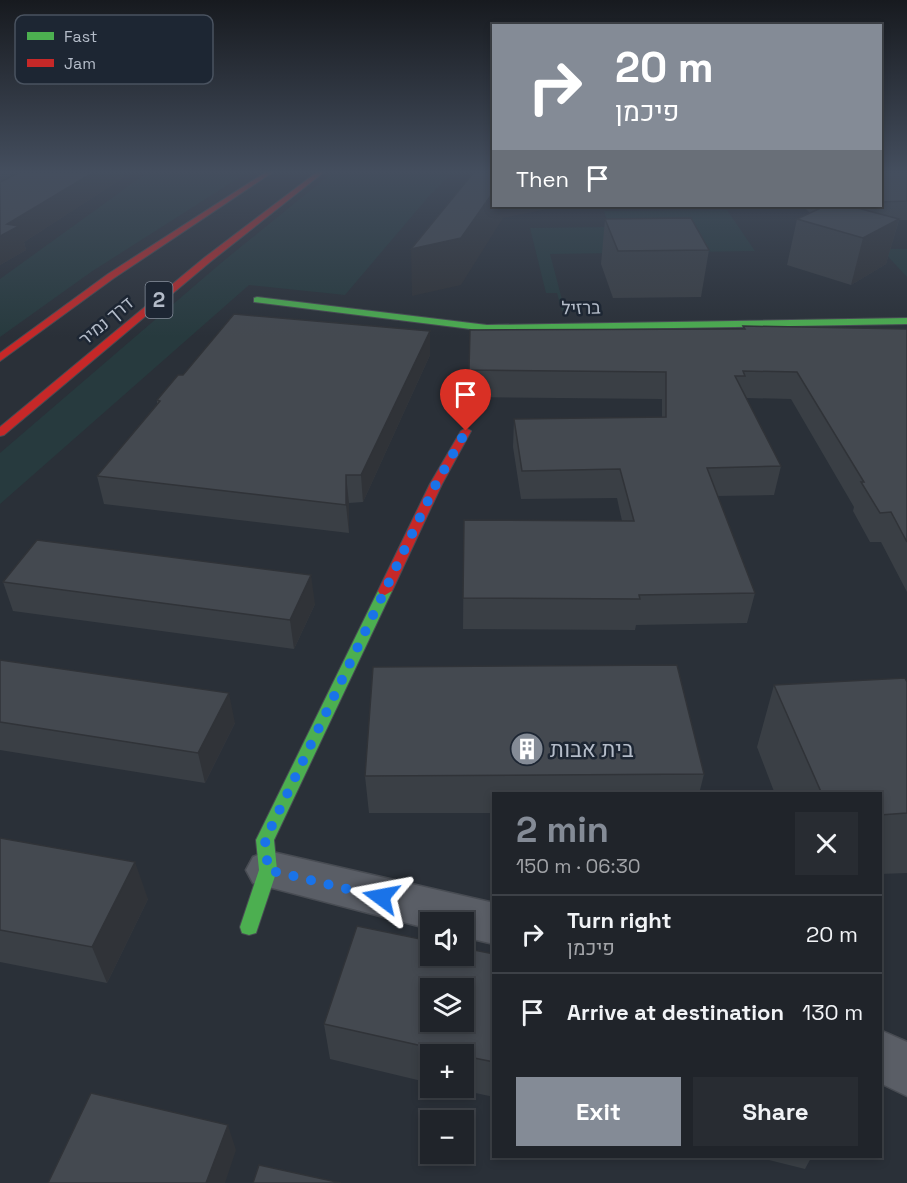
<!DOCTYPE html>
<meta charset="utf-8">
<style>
:root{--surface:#20242a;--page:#282c32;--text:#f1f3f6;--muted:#a2a4a8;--line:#3d4147;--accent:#848b96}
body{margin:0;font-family:"Space Grotesk",Heebo,sans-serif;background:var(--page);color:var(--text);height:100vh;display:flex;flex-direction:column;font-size:22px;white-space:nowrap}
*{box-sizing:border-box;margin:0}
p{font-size:20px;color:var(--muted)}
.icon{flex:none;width:33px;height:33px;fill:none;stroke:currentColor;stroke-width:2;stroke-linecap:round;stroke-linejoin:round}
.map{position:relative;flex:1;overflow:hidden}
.side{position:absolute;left:492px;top:792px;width:390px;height:366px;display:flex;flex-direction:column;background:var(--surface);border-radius:0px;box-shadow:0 3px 9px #0003,0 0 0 2px var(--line)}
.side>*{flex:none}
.guide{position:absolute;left:492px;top:24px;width:390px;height:183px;border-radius:0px;box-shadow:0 3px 9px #0003,0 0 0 2px var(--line);background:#848b96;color:#fff;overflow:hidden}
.fabs{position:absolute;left:420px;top:912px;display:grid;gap:12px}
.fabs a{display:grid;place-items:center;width:54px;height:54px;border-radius:0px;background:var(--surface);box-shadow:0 3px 9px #0003,0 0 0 2px var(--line);font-size:30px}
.pin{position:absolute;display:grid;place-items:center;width:51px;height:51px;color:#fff;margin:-62px -26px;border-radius:50% 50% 50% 0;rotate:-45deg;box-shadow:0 0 6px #0007}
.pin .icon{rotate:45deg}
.me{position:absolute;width:66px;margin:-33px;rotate:283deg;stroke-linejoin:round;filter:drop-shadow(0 0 4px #0008)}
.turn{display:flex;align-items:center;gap:21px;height:126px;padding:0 24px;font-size:27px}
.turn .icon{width:78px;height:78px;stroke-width:2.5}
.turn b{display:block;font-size:42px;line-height:51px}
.then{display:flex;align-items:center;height:57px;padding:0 24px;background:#0003;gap:12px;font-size:22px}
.round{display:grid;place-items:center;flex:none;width:63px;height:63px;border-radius:0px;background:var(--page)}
.overview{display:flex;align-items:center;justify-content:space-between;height:102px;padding:0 24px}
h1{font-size:36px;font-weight:800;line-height:45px;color:var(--accent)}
.cta{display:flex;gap:12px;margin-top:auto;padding:12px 24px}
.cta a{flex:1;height:69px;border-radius:0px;background:var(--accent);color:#fff;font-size:24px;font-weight:800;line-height:69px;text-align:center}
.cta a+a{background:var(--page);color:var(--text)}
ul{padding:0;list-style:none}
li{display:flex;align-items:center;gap:18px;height:78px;padding:0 24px;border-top:2px solid var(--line)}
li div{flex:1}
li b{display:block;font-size:22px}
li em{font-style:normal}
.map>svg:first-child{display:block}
.green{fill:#273a3e}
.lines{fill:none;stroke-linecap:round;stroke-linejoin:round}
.street-casing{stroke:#484c53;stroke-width:3}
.fast-casing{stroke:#484c53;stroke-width:2}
.jam-casing{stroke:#484c53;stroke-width:2}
.street{fill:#5a5e66;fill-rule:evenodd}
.fast{fill:#4caf50;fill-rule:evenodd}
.jam{fill:#c62828;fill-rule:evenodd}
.wall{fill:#3a3f45}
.shaded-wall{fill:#303338}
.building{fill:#444950;stroke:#303338;stroke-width:1.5;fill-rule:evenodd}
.route{stroke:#1a73e8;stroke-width:10;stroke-dasharray:0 18}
.labels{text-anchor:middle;stroke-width:5;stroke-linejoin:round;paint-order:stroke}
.far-street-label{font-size:18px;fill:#b4bcc9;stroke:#1d2633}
.shield{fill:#1d2633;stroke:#878f9c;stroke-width:1.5}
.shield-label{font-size:21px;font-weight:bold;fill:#b4bcc9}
.poi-label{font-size:22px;fill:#b4bcc9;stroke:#1d2633;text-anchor:start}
.key{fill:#1d2633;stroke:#4a5360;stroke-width:1.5}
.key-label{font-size:16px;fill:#b4bcc9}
</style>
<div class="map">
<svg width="907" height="1183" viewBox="0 0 907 1183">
<rect width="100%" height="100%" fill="#2a3038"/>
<g class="green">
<path d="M148,172H248L91,272L0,337V279Z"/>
<path d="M333,172H453L429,196L345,295L249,285L0,504V453L221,263Z"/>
<path d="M727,210L755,251L550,254L565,311H562L557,293H546L530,228L609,227L604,211Z"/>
<path d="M881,249H907V277Z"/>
</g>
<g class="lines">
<g class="street-casing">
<g id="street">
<path d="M268,851L494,903V944L464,937V922H430V929L253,883L246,870L253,857Z"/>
<path d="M880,1030L907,1042V1096L880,1083Z"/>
</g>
</g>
<g class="fast-casing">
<g id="fast">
<path d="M257,297L487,325L907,318V324L487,331L254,302V298Z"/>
<path d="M385,587L392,591L274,840L277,870L256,933L249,935L242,933L240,927L259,870L256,840L378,591Z"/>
</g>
</g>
<g class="jam-casing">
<g id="jam">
<path d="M266,172H273L114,278L0,361V353L108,274Z"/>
<path d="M317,172H324L210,262L4,435L0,436V427L204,258Z"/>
<path d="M466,428L471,431L442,484L392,591L385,595L380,594L378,591L430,484L461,431Z"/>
</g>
</g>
<use href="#street" class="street"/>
<use href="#fast" class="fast"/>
<use href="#jam" class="jam"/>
</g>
<g class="wall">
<path d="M0,172H122L123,178L24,242L26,250L0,265Z"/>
<path d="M880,172H907V220H899L886,264L851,285L787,265L797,219L810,213L803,206H880Z"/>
<path d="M605,219L709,250L701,297L613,298L601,264Z"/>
<path d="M743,326L907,329V592L881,542H870L853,511L854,507L791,399L746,398L781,466L774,495L717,496L755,593L747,623L636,625L635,630L463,629L464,520L622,521L617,498L521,499L513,447L514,419L662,417V399L469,397L470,330L743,329Z"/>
<path d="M430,331V355L363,502L349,503V533L104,504L97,476L157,404V400L183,375Z"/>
<path d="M3,582L315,604L294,649L13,611Z"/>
<path d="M0,660L235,723L205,783L0,750Z"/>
<path d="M907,682V873L880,874V794H775L757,747L774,685Z"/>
<path d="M704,774L699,794H494V813H369L365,776Z"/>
<path d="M0,838L148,899L107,983L0,962Z"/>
<path d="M494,954V1097L452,1088H464V1054H430V1083L330,1059L324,1024Z"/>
<path d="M753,1156H812L805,1169Z"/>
</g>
<g class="shaded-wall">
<path d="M94,172H122L123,178L24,242L26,250L0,265V236L7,224Z"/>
<path d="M494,191V206H562L503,218L461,285L412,296L411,249Z"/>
<path d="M899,219L886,264L851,285L863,238Z"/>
<path d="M430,331V355L363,502L361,475Z"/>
<path d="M346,475L349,503V533L346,505Z"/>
<path d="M311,575L315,604L294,649L290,620Z"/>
<path d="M229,693L235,723L205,783L198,753Z"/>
<path d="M135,862L148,899L107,983L92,947Z"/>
<path d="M228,1125L236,1150L225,1183H206Z"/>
</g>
<g class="building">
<path d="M20,172H94L7,224L19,226L0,236V182Z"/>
<path d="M474,172H494V191L461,238L411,249Z"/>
<path d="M880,172H907V201L880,202Z"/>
<path d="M825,206H850L899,219L863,238L797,219Z"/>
<path d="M691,218L709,250L618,251L605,219Z"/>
<path d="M234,314L430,331L361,475H346V505L97,476L160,401L157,400L178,375H183Z"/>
<path d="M743,326L907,329V542L891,512L880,513L861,482H864L797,372L743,371L745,376H735L781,466L707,468L755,593L639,595L640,599L463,598L464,520L634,521L620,469L522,471L514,419L666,417V372L469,370L470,330L745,329Z"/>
<path d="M37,540L311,575L290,620L3,582Z"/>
<path d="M0,660L229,693L198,753L0,722Z"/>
<path d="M677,665L704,774L365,776L373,667Z"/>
<path d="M905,678L907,682V813L880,815V794H822L774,685Z"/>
<path d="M0,838L135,862L92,947L0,930Z"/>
<path d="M357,926L430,941V956H464V948L494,954V1062L464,1056V1054H458L324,1024ZM430,988H464V1022H430Z"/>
<path d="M91,1093L228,1125L206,1183H48Z"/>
<path d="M259,1165L341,1183H253Z"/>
</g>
<linearGradient id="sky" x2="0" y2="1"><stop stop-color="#171a1f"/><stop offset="0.51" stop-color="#444e5e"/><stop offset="1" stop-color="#444e5e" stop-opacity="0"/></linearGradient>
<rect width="907" height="337" fill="url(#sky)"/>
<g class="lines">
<path class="route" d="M381,897L268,870L265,840L436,484L466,431"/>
</g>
<defs>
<g id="building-disc" transform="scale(1.725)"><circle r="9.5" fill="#848b96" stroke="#1d2633"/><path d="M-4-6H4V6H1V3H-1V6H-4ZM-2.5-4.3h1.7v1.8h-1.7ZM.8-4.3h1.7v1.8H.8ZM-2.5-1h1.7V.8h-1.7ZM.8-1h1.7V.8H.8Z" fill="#fff"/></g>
</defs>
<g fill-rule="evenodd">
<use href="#building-disc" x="527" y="749"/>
</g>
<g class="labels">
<g class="far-street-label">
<text transform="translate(581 308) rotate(-1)" y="6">ברזיל</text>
<text transform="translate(106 321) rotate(-40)" y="6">דרך נמיר</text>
</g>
<rect class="shield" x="145.5" y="282" width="27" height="36" rx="4.5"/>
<g class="shield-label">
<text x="159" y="307">2</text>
</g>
<g class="poi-label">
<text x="550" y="757">בית אבות</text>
</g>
</g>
<rect x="15" y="15" width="198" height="69" rx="9" class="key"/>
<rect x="27" y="32" width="27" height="8" fill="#4caf50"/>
<rect x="27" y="59" width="27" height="8" fill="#c62828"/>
<g class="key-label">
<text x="64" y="42">Fast</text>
<text x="64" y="69">Jam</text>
</g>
</svg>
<div class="fabs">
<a><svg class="icon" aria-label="sound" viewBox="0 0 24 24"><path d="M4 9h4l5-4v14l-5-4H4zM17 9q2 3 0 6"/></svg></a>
<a><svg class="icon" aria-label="layers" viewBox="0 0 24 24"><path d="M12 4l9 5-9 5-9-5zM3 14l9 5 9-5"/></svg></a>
<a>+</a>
<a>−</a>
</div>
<div class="pin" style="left:466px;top:431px;background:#d93025"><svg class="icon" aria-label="arrive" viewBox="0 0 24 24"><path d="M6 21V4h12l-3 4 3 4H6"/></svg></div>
<svg class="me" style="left:381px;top:897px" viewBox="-20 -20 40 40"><path d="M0-17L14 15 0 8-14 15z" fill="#1a73e8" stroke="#fff" stroke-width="4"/></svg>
<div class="guide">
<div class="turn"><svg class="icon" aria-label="right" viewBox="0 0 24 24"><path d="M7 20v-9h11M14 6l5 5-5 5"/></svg><div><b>20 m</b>פיכמן</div></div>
<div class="then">Then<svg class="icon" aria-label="arrive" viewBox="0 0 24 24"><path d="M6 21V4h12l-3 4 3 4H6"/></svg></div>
</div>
<section class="side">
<div class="overview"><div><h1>2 min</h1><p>150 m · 06:30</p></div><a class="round"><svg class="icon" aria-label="close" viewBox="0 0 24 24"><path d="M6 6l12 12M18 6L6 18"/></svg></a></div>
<ul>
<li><svg class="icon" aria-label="right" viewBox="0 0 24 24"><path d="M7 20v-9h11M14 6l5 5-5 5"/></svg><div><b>Turn right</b><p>פיכמן</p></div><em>20 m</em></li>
<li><svg class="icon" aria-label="arrive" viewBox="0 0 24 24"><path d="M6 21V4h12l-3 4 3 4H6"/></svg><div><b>Arrive at destination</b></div><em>130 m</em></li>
</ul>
<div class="cta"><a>Exit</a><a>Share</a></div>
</section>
</div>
